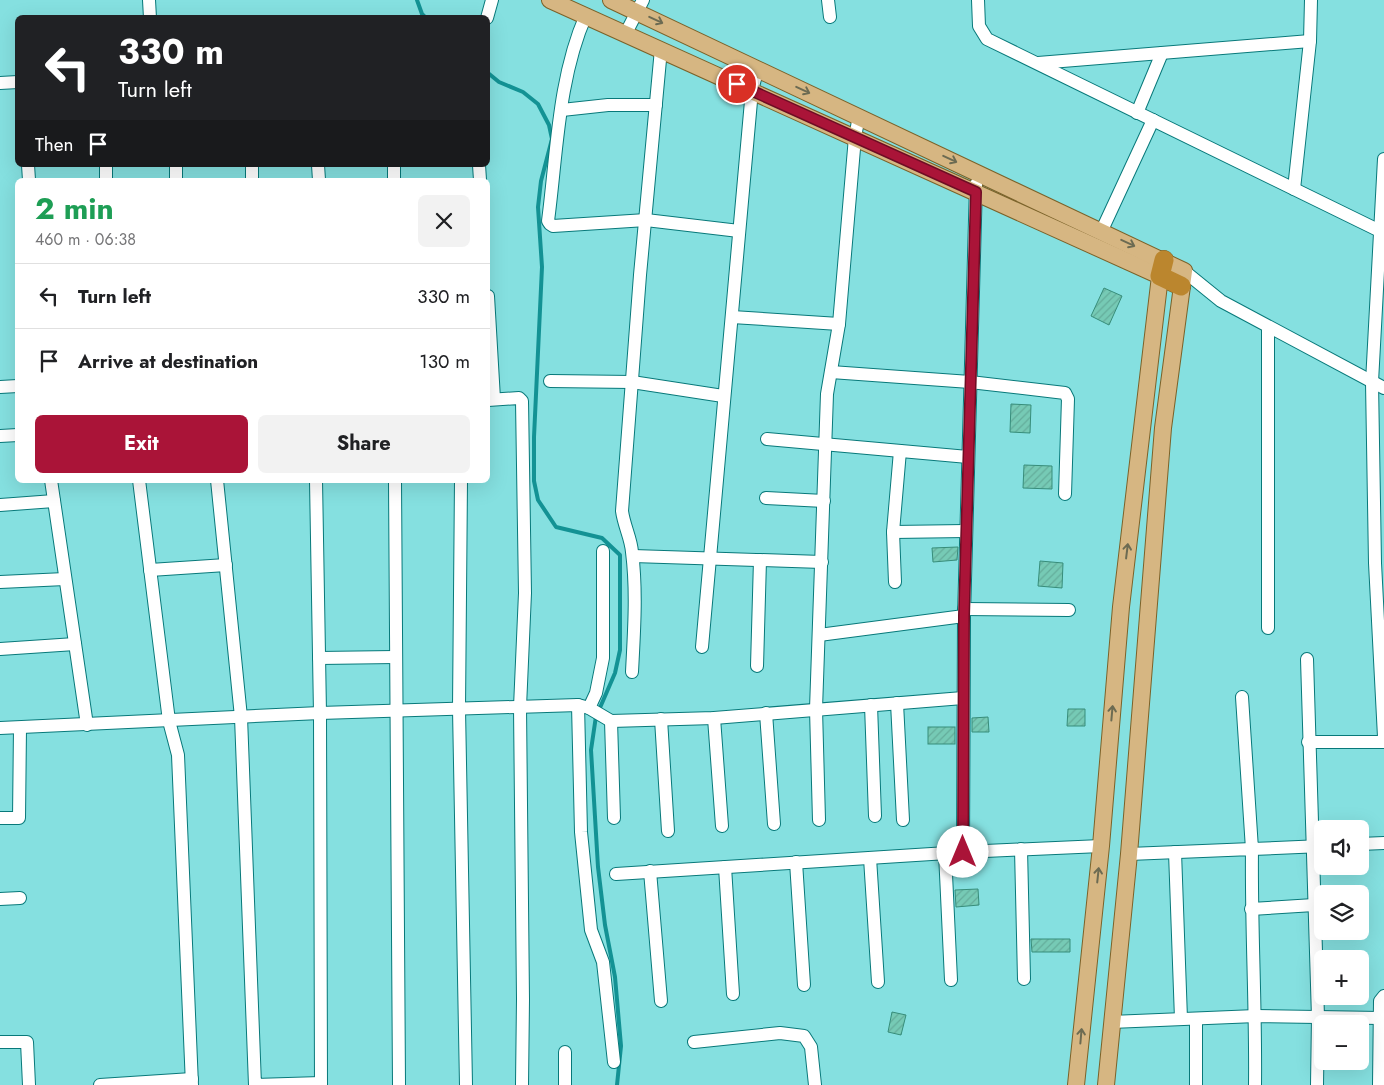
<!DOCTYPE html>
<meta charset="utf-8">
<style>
:root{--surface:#fff;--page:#f2f2f2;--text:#202124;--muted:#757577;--line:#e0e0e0;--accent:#aa1438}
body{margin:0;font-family:Jost,sans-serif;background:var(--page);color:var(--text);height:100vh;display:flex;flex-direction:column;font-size:19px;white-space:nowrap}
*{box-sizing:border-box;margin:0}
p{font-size:16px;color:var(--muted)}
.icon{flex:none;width:28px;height:28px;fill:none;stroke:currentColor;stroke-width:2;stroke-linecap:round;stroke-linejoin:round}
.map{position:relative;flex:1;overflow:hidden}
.details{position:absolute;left:15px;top:178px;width:475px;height:305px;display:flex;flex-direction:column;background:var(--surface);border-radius:8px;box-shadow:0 5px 20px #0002}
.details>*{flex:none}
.top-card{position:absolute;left:15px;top:15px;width:475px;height:152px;border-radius:8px;box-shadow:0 5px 20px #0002;background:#202124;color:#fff;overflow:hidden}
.tools{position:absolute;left:1314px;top:820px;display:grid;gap:10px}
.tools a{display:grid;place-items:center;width:55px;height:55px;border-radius:8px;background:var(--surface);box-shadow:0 5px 20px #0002;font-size:25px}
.pin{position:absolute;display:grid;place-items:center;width:42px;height:42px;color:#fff;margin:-21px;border:2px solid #fff;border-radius:50%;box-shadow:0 1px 5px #0007}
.me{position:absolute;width:55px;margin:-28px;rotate:0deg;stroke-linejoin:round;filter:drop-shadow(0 0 4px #0008)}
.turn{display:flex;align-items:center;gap:18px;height:105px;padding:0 20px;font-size:22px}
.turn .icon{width:65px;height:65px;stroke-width:2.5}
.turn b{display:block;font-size:35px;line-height:42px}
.then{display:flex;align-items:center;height:48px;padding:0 20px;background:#0003;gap:10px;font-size:19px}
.round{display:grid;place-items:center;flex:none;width:52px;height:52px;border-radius:8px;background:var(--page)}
.summary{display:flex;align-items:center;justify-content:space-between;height:85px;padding:0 20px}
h1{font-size:30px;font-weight:700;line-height:38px;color:#1e9e55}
.primary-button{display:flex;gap:10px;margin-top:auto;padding:10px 20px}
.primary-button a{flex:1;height:58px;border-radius:8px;background:var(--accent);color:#fff;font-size:20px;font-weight:700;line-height:58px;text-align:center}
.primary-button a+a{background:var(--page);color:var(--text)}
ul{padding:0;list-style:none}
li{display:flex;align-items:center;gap:15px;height:65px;padding:0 20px;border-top:1px solid var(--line)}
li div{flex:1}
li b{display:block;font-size:19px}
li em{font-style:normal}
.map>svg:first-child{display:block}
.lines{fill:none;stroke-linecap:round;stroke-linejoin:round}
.stream{stroke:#139294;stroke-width:4}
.building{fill:url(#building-hatch);stroke:#378d7a}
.minor-casing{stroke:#08797a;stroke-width:14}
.major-casing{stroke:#7b6229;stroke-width:18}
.highway-casing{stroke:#7b6229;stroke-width:20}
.minor{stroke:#fff;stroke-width:12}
.major{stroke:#d6b682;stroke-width:16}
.highway{stroke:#bb862e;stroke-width:19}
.oneway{stroke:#6c6b52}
.route-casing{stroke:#6e0d24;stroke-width:12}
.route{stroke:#aa1438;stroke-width:9}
</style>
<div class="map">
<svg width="1384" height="1085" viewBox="0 0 1384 1085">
<defs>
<pattern id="building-hatch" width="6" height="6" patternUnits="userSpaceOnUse" patternTransform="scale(1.25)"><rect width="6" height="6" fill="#76cab5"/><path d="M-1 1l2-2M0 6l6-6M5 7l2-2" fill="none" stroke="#64ad9b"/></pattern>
</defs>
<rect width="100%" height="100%" fill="#85e0e0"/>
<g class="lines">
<g class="stream">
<path d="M417,0L422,14L426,18"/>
<path d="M488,73L499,82L523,92L538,104L549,125L552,139L541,181L538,207L542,267L534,437V481L538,500L556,527L602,538L620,555V650L615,673L599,710"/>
<path d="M596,716L591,750L598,867L605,925L615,977L621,1046L617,1085"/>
</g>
</g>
<g class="building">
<path d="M1104,288L1122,296L1109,325L1091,316Z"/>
<path d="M1011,404L1031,405L1030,433L1010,432Z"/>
<path d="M1024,465L1052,466V489L1023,488Z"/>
<path d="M958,547L957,560L933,562L932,548Z"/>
<path d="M1040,561L1063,563L1062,588L1038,586Z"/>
<path d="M1068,709H1085V726H1067Z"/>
<path d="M988,717L989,732H972V718Z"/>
<rect x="928" y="727" width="27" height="17"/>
<path d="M978,889L979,905L956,907L955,890Z"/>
<path d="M1031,939H1070V952H1032Z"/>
<path d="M892,1012L906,1015L901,1035L888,1032Z"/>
</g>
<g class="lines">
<g class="minor-casing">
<g id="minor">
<path d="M149,0L150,18"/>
<path d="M828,0L830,17"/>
<path d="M978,0L979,26L987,39L1380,231"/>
<path d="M586,15C558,78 557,153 548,221L550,224L553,226L646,220L739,231"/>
<path d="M487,18L492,0"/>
<path d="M626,33L643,0"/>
<path d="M1038,63L1310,41"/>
<path d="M0,83L18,82"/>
<path d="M562,110L608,105H656"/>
<path d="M1137,113L1162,53"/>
<path d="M1384,159L1372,382L1375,563L1384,737"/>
<path d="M28,165L29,180"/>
<path d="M176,165V180"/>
<path d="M252,165V180"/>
<path d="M318,165L319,180"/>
<path d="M479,165L480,180"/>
<path d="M106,180V165"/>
<path d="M394,180V165"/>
<path d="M976,184L964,616L963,852L1101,846"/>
<path d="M1294,189L1310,41L1311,0"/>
<path d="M1102,230L1153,120"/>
<path d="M1184,271L1221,301L1384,388"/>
<path d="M488,296L494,399"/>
<path d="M732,317L839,324"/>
<path d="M1268,327V628"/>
<path d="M831,372L970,382L1065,393L1068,399L1065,494"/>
<path d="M550,381L632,382L723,396"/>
<path d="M0,387L18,386"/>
<path d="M488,400L519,398L522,401L525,593L520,707L523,999L522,1085"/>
<path d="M0,436L18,435"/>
<path d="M767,439L968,457"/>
<path d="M51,480L87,725"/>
<path d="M139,480L169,721L178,755L192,1085"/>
<path d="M217,480L241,717L255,1085L321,1083"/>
<path d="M316,480L320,713L321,1085"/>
<path d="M395,480L399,1085"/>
<path d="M461,480L459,709L466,1085"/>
<path d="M766,498L824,501"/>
<path d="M0,505L54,501"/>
<path d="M893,532L966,531"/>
<path d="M633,556L822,562"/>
<path d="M150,570L226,565"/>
<path d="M0,582L65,579"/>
<path d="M895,582L893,532L900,451"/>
<path d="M964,609L1069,610"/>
<path d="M819,635L964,616"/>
<path d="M702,647L752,90L758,68"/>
<path d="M0,649L75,644"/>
<path d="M319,658L395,657"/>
<path d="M1307,659L1318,1017L1317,1085"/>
<path d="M757,666L760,560"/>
<path d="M632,672C634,632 637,592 632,552C631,538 624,526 622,511L640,275L661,49"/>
<path d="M1242,697L1252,849L1322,846"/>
<path d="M897,703L903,820"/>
<path d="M578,705L581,832L591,930L603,962L614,1062"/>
<path d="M871,705L875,816"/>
<path d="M589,708L596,693L603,658V551"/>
<path d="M766,713L774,824"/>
<path d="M714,718L722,826"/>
<path d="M661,719L668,831"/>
<path d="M611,721L614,818"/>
<path d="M0,728L320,713L578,705L589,708L611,721L714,718L963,698"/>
<path d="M1308,742H1384"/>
<path d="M0,818H19L20,728"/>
<path d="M819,820L816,709L827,394L839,324L855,137L859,116"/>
<path d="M1360,844L1384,843"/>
<path d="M1021,849L1024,979"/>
<path d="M1175,852L1181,1019"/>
<path d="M945,853L951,980"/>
<path d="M1129,854L1252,849C1251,928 1256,1006 1255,1085"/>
<path d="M870,858L878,982"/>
<path d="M796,862L804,985"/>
<path d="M725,867L733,994"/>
<path d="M650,871L661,1001"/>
<path d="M616,874L963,852"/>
<path d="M0,899L20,898"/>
<path d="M1251,909L1314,905"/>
<path d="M1111,1022L1256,1016L1380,1018"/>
<path d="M0,1042H27L29,1085"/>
<path d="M694,1042L780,1033L804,1036L811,1047L815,1085"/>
<path d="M100,1085L192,1079"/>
<path d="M565,1085V1052"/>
<path d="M1196,1085V1019"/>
<path d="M1379,1085L1380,1001L1384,996"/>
</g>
</g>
<g class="major-casing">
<g id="major">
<path d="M550,0L1160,276L1121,607L1101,846L1076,1085"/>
<path d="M611,0L1184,271L1163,428L1129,854L1106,1085"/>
</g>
</g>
<g class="highway-casing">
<path id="highway" d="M1164,260L1160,276L1181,286"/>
</g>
<use href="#minor" class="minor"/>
<use href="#major" class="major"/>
<use href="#highway" class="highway"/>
</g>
<defs><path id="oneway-shaft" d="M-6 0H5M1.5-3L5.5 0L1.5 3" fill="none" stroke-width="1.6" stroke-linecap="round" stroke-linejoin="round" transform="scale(1.25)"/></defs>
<g class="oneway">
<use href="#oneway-shaft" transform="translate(656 20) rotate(25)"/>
<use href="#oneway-shaft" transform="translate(803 90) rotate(25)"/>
<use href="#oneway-shaft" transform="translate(950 159) rotate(25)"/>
<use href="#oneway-shaft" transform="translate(1128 243) rotate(25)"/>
<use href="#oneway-shaft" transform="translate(1127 551) rotate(-83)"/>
<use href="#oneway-shaft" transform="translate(1112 713) rotate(-85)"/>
<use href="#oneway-shaft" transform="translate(1098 875) rotate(-84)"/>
<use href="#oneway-shaft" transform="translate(1081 1036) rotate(-85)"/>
</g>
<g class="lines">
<g class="route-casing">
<path id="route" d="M737,84L976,192L964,616L963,852"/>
</g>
<use href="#route" class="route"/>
</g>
</svg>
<div class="tools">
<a><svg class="icon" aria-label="sound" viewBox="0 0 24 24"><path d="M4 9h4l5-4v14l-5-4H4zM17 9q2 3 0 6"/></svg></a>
<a><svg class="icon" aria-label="layers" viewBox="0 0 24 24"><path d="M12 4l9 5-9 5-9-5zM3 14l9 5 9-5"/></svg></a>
<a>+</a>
<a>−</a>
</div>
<div class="pin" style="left:737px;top:84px;background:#d93025"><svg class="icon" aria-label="arrive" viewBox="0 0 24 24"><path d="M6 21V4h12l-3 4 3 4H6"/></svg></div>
<svg class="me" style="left:963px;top:852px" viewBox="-20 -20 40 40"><circle r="19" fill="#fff"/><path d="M0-13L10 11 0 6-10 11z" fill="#aa1438"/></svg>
<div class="top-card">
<div class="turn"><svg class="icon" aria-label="left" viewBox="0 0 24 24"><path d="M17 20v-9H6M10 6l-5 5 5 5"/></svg><div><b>330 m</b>Turn left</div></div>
<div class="then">Then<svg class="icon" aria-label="arrive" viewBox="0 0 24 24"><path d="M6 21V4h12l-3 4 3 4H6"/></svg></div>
</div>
<section class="details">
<div class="summary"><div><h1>2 min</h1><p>460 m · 06:38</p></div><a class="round"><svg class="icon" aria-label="close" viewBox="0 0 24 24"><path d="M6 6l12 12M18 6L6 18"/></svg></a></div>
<ul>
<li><svg class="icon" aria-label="left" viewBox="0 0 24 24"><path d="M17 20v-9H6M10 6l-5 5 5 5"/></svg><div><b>Turn left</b></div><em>330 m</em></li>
<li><svg class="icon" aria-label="arrive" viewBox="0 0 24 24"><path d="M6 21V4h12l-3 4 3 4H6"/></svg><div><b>Arrive at destination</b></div><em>130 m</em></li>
</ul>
<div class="primary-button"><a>Exit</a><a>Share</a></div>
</section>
</div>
